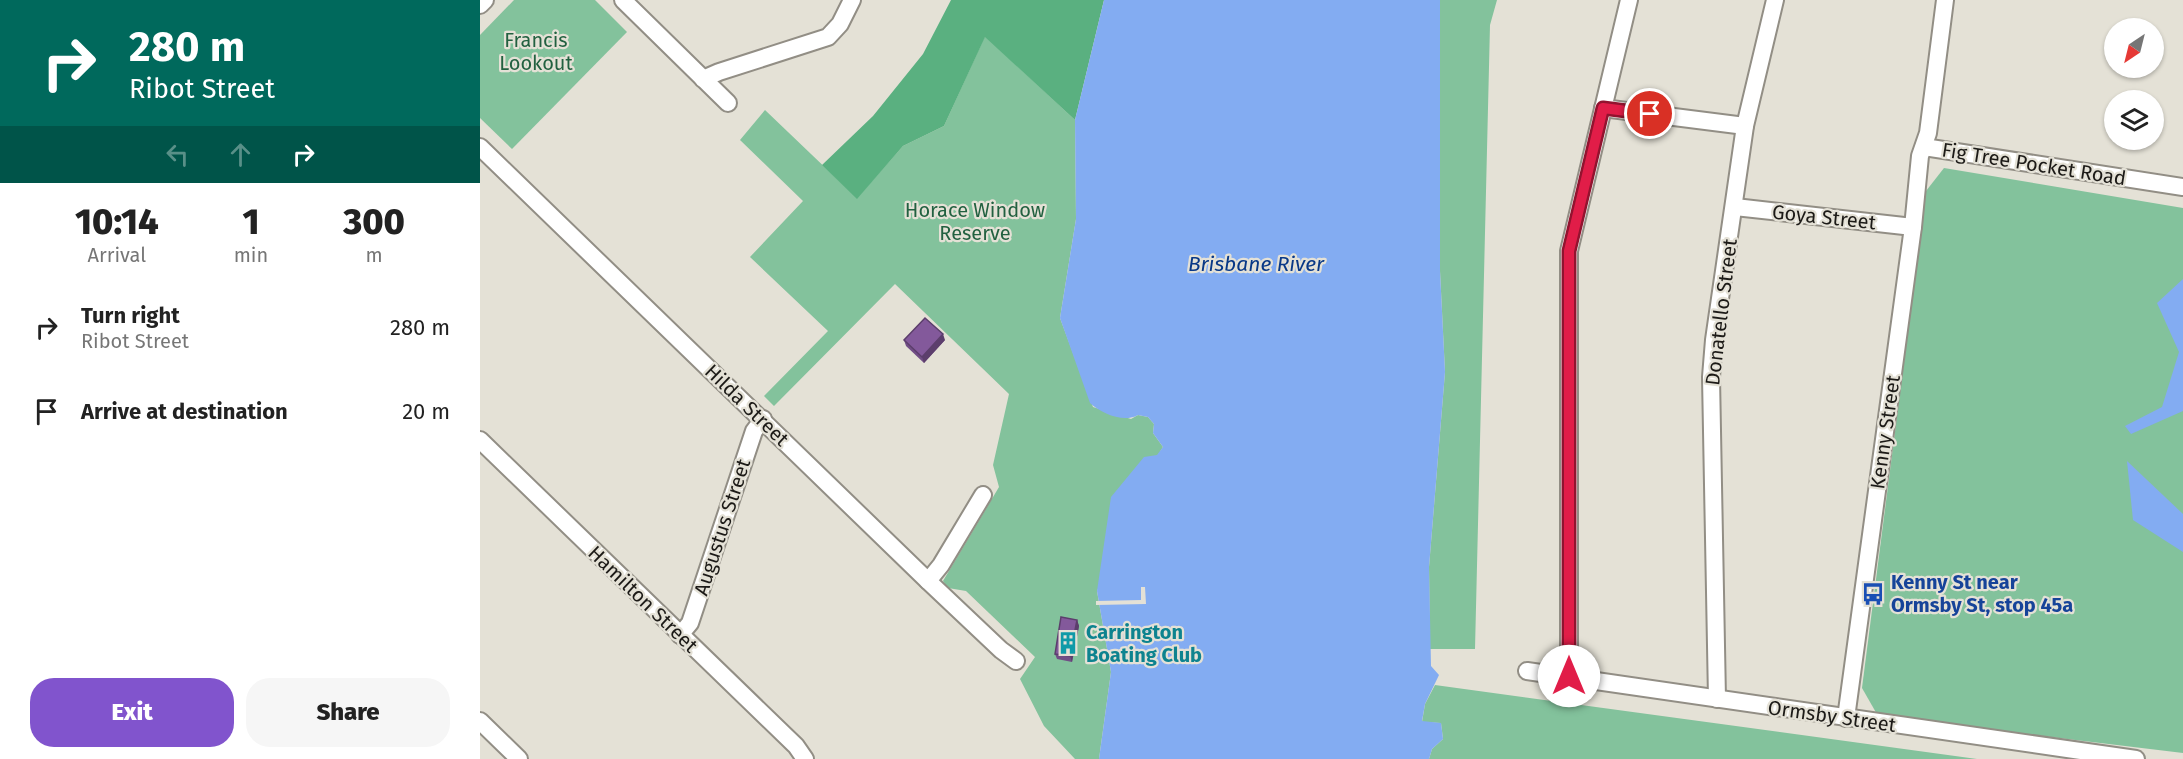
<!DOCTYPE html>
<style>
:root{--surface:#fff;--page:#f6f6f6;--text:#222;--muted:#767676;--accent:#8154cd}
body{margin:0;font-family:"Fira Sans",sans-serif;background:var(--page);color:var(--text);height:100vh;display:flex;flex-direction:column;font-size:22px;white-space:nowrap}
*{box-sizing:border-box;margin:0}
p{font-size:20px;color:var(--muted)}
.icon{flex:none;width:33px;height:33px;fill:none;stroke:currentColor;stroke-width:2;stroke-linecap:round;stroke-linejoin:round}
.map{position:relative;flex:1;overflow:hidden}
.side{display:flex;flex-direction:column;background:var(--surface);width:480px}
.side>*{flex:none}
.banner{background:#00695c;color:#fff;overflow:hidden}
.needle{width:39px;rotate:215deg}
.buttons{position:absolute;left:1624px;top:18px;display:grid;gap:12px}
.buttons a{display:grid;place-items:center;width:60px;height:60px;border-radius:50%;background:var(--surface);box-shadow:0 2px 4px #0004;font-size:30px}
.pin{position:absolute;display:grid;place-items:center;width:51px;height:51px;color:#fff;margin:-26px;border:3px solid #fff;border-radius:50%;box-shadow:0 2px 6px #0007}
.me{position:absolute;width:66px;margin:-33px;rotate:0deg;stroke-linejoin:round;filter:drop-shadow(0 0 4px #0008)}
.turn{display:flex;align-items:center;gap:21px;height:126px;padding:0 30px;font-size:27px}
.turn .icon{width:78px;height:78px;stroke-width:2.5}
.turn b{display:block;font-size:42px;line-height:51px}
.lanes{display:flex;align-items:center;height:57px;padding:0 30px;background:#0003;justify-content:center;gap:30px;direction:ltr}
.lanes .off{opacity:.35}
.eta{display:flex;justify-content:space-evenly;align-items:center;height:102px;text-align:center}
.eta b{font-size:36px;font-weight:800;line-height:42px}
.cta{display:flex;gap:12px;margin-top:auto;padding:12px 30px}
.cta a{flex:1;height:69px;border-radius:24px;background:var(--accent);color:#fff;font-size:24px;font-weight:800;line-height:69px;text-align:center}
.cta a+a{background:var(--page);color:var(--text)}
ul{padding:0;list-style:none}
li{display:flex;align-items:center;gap:18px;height:84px;padding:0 30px}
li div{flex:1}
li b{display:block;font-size:22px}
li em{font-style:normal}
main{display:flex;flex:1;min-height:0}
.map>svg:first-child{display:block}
.green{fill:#83c29c}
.forest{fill:#5ab080}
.water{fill:#83acf2}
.pier{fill:#e4e1d6}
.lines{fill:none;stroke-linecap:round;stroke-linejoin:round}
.minor-casing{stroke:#928e85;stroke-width:20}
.minor{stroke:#fff;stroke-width:16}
.wall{fill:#714d85}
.shaded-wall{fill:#5c3e6c}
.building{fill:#83599b;stroke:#5c3e6c;stroke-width:1.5}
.route-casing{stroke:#92132f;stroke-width:15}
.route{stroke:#e11d48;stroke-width:10}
.labels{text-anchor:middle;stroke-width:4.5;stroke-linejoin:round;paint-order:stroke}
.park-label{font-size:20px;fill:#226140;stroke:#e4e1d6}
.street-label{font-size:20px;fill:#1c1a17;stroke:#e4e1d6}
.transit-label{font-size:20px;font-weight:bold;fill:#164399;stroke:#e4e1d6;text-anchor:start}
.culture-label{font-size:20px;font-weight:bold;fill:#0d838f;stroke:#e4e1d6;text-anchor:start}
.water-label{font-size:21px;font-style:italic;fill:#083887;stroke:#e4e1d6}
</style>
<main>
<section class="side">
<div class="banner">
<div class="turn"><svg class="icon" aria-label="right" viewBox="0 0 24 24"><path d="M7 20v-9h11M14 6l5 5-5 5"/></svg><div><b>280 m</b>Ribot Street</div></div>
<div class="lanes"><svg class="icon off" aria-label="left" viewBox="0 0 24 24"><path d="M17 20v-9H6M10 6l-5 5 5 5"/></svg><svg class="icon off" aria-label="ahead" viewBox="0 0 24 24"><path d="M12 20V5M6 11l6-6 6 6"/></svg><svg class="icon" aria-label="right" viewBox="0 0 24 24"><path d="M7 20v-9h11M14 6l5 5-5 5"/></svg></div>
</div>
<div class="eta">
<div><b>10:14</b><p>Arrival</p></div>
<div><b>1</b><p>min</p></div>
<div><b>300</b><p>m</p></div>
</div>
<ul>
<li><svg class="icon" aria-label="right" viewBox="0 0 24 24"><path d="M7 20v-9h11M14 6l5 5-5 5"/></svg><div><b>Turn right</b><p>Ribot Street</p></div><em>280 m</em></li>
<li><svg class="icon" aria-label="arrive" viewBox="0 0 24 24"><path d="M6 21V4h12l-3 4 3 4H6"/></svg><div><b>Arrive at destination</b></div><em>20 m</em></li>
</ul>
<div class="cta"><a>Exit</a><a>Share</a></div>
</section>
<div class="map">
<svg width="1703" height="759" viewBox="0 0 1703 759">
<rect width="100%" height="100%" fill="#e4e1d6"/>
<g class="green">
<path d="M34,0H115L147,32L32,149L0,118V35Z"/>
<path d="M960,0H1017L1010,25L995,649H950L949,567L965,372L960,271Z"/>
<path d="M505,36L595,120L596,219L580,318L613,407L651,419L658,415L668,417L674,424L673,433L683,447L678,455L617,591L631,672L619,759H595L564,726L540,679L555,657L486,591L468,588L463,581L519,487L513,465L529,394L415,284L294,406L284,396L348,331L270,257L323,201L260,140L285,110L377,198L423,146L464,126Z"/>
<path d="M1464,168L1703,208V753L1398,716L1382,688L1446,191Z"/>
<path d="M955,685L1497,759H949L952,749L963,739L961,723L942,722L945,704Z"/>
</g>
<path class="forest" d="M471,0H624L595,120L505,37L464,126L423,146L377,199L342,165L393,116L443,54Z"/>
<g class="water">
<path d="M624,0H960V271L965,372L949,567L951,666L959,675L945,704L942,721L961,723L963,739L952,749L949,759H619L631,672L617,591L631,497L664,457L677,455L683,447L673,433L674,424L668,417L658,415C644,423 622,414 610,403L580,318L596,219L595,120Z"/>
<path d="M1703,279V411L1651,434L1645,426L1682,407L1699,352L1677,303Z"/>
<path d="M1647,461L1703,514V552L1653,520Z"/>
</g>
<path class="pier" d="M661,587H665L666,604L616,605V601L661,600Z"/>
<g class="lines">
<g class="minor-casing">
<g id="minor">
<path d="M143,0L248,103"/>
<path d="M0,5L5,0"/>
<path d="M223,79L239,72L348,37L360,24L372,0"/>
<path d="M1123,108L1265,126"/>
<path d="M0,147L448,581L521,650L536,661"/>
<path d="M1444,147L1703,187"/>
<path d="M1255,207L1433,227"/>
<path d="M0,440L316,746L325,759"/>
<path d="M448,581L461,565L503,495"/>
<path d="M200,635L210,623L274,431L283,419"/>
<path d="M1047,671L1656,759"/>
<path d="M1089,676V251L1149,0"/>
<path d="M1237,699L1231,377L1234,340L1265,126L1295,0"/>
<path d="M1366,718L1433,227L1440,156L1448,133L1465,0"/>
<path d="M0,721L39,759"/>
</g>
</g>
<use href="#minor" class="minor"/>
</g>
<g class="wall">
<path d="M424,340H465L444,363L426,346Z"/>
<path d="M597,620L599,626L592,662L577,659L575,654Z"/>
</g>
<g class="shaded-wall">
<path d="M463,334L465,340L444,363L442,357Z"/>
<path d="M597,620L599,626L592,662L590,656Z"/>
</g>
<g class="building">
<path d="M445,318L463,334L442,357L424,340Z"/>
<path d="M581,617L597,620L590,656L575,654Z"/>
</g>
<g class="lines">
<g class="route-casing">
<path id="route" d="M1089,676V251L1123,108L1170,114"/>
</g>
<use href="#route" class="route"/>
</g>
<defs>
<g id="bus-bare" transform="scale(1.8)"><path d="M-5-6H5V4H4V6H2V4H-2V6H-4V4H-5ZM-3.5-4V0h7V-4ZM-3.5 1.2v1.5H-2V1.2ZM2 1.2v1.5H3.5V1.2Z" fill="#1a4fb4" stroke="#e4e1d6" stroke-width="2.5" paint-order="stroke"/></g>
<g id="building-bare" transform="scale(1.8)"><path d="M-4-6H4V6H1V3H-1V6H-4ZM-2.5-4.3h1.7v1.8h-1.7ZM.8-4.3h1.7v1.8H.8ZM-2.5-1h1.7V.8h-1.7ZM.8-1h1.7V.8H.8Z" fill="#0f9aa8" stroke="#e4e1d6" stroke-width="2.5" paint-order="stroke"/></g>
</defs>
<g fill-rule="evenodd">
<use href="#bus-bare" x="1393" y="594"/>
<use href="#building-bare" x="588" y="643"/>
</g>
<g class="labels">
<g class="park-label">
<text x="56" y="47">Francis<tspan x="56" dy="23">Lookout</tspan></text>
<text x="495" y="217">Horace Window<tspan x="495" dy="23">Reserve</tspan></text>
</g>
<g class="street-label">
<text transform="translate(1554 164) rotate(9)" y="7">Fig Tree Pocket Road</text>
<text transform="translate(1344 217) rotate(6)" y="7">Goya Street</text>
<text transform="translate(1241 312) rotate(-83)" y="7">Donatello Street</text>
<text transform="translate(267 405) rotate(44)" y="7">Hilda Street</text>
<text transform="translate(1405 432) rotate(-82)" y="7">Kenny Street</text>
<text transform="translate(242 527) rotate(-72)" y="7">Augustus Street</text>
<text transform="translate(163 599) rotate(44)" y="7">Hamilton Street</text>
<text transform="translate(1352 716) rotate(8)" y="7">Ormsby Street</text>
</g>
<g class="transit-label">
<text x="1411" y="589">Kenny St near<tspan x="1411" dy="23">Ormsby St, stop 45a</tspan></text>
</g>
<g class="culture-label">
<text x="606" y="639">Carrington<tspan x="606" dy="23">Boating Club</tspan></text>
</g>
<g class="water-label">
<text x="776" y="271">Brisbane River</text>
</g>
</g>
</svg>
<div class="buttons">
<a><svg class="needle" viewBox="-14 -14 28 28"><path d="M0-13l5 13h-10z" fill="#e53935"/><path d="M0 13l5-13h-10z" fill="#767676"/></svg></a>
<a><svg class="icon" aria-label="layers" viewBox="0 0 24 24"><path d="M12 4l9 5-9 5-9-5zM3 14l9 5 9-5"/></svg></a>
</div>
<div class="pin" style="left:1170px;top:114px;background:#d93025"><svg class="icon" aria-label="arrive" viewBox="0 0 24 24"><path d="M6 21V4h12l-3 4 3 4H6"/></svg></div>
<svg class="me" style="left:1089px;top:676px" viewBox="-20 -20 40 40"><circle r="19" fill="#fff"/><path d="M0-13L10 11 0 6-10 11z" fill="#e11d48"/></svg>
</div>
</main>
